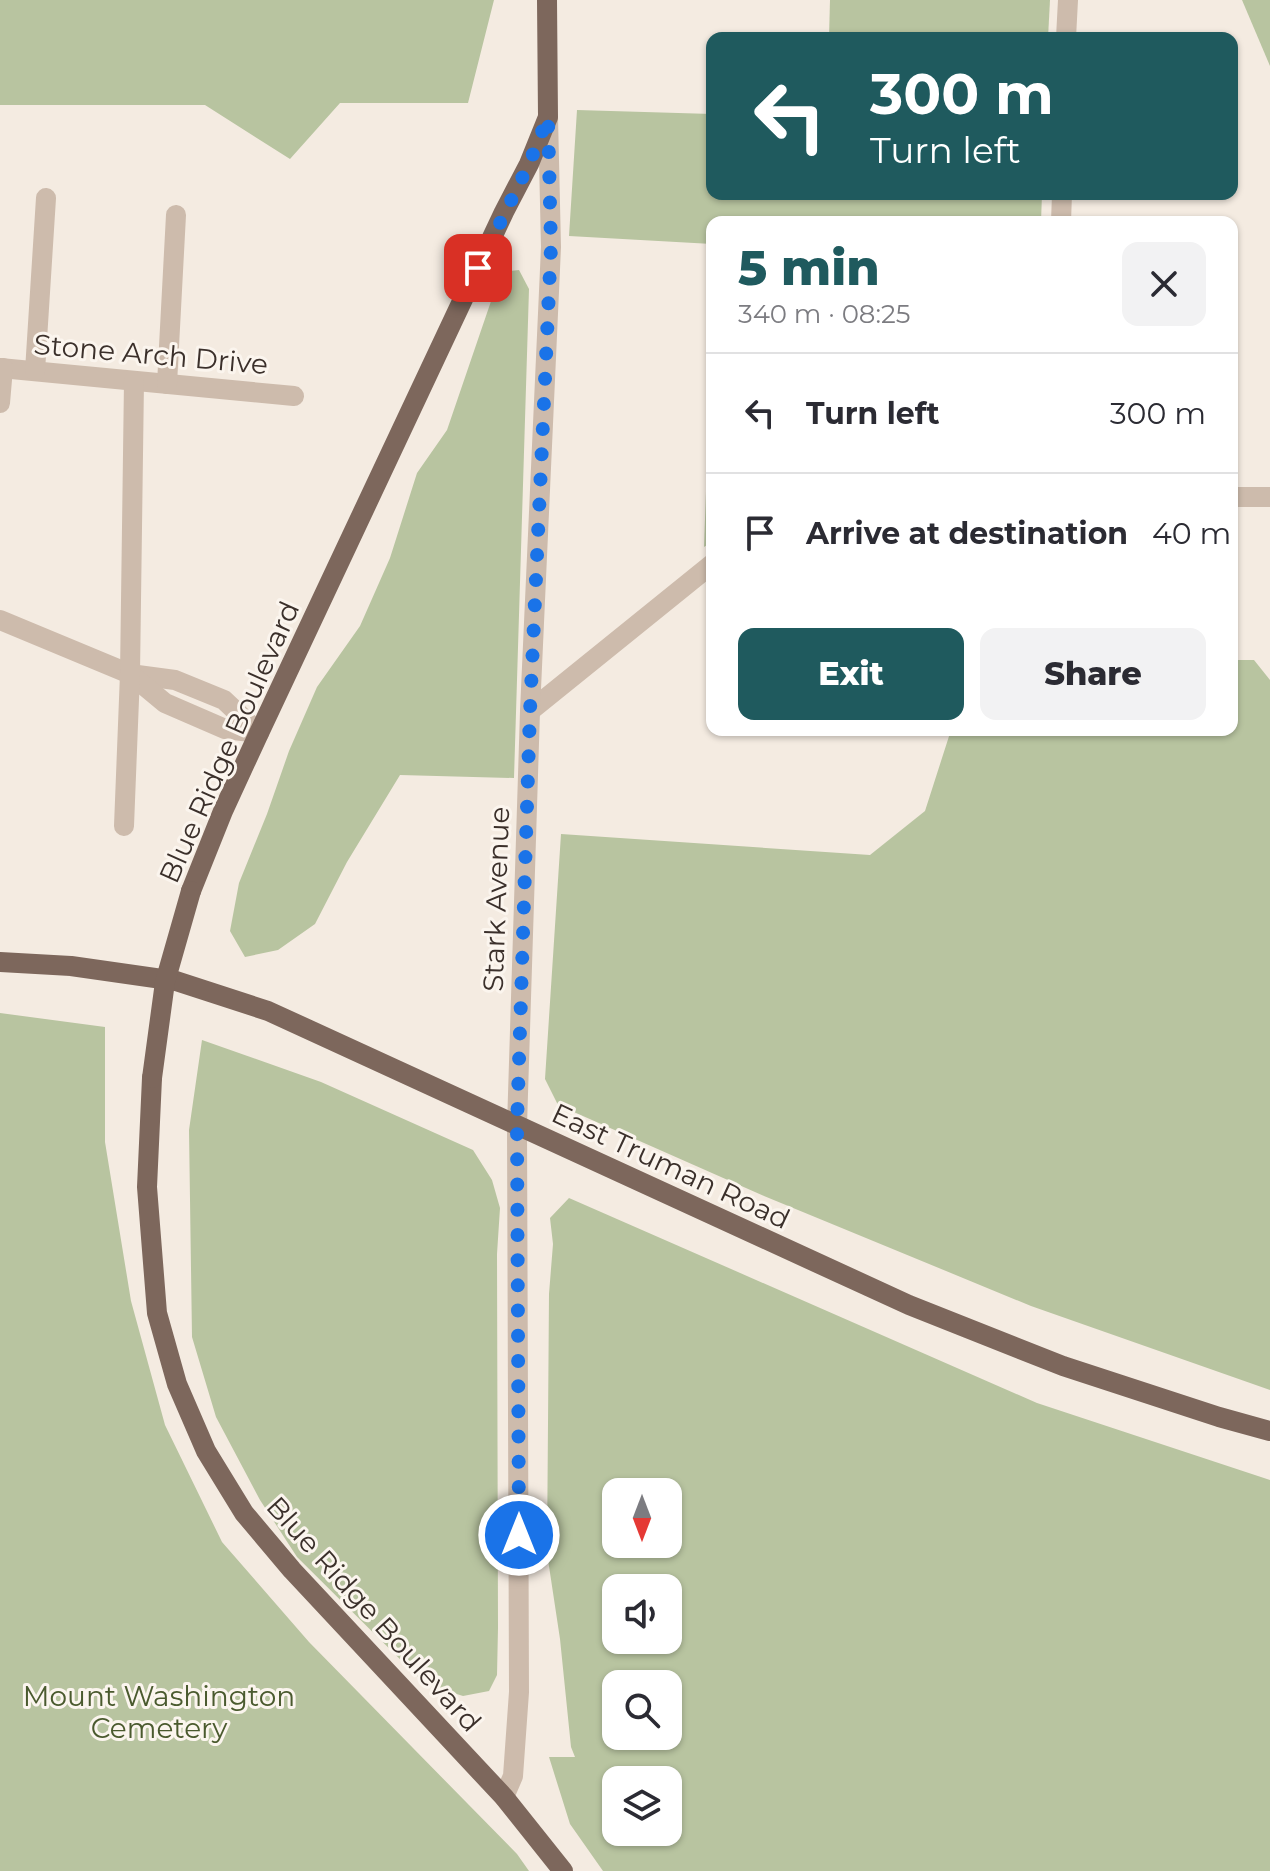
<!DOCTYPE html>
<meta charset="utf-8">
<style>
:root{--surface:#fff;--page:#f2f2f3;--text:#2b2b33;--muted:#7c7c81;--line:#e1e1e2;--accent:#1f5a5e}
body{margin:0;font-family:Montserrat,sans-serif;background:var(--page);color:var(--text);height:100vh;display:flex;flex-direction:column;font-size:30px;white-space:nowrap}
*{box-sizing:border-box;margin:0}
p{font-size:26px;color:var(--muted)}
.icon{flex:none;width:44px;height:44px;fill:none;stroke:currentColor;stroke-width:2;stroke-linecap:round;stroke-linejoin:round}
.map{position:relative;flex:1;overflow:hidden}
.side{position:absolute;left:706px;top:216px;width:532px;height:520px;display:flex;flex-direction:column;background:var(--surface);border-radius:16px;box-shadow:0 2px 6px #0004}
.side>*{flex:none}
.banner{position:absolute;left:706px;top:32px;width:532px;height:168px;border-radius:16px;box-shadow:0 2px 6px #0004;background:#1f5a5e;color:#fff;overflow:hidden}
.needle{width:52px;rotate:180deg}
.tools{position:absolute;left:602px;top:1478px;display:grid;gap:16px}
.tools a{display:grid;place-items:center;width:80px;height:80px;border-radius:16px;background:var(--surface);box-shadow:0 2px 6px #0004;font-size:40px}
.pin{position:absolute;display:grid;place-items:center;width:68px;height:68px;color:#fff;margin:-34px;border-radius:16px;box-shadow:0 4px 12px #0006}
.me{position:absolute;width:88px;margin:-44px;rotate:0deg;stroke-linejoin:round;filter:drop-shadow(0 0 6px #0008)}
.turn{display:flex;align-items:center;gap:28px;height:168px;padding:0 32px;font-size:36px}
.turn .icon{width:104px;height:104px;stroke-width:2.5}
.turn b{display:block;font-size:56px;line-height:68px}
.round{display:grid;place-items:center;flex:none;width:84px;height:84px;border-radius:16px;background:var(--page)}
.summary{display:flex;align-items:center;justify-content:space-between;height:136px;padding:0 32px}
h1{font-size:48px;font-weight:800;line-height:60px;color:var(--accent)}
.button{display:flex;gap:16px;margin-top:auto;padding:16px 32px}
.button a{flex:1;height:92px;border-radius:16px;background:var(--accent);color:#fff;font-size:32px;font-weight:800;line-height:92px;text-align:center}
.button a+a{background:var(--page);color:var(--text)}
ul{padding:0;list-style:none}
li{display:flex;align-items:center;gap:24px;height:120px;padding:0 32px;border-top:2px solid var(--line)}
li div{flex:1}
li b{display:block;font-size:30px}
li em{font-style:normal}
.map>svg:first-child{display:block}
.green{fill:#b8c4a0;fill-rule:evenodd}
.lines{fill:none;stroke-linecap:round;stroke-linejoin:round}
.minor{stroke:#cdbbac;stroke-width:20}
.major{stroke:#7d675c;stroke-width:20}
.major-bridge{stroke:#7d675c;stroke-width:20}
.route{stroke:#1a73e8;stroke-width:14;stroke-dasharray:0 25.2}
.labels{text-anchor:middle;stroke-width:6;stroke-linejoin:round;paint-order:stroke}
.street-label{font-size:28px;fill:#3b302b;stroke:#fbf5ee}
.park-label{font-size:28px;fill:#4a5a2e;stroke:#fbf5ee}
</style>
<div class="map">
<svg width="1270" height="1871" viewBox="0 0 1270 1871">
<rect width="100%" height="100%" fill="#f4ebe1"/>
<g class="green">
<path d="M0,0H494L468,103H340L290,159L205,105H0Z"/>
<path d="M830,0H1050L1048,38H829Z"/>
<path d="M1242,0H1270V66Z"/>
<path d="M577,110L712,114V194H1042L1041,222H712V244L569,236Z"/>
<path d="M519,270L529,289L514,778L400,775L347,862L315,924L278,950L245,957L230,931L239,883L267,814L289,751L317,687L360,626L390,558L417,473L447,430L501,272Z"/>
<path d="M712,325V542L704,547Z"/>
<path d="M1232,660H1254L1270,680V1390L1031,1306L764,1196L558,1105L545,1079L561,834L870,855L925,811L951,730H1232Z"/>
<path d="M0,1013L105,1027V1142L131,1301L165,1425L222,1542L309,1642L517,1854L529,1871H0Z"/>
<path d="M202,1040L321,1082L473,1150L492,1180L500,1208L497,1254L498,1628L497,1675L489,1691L463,1696L425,1684L297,1557L260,1500L216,1417L192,1337L189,1130Z"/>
<path d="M569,1198L1037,1403L1270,1480V1871H603L570,1824L549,1757H575L571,1747L560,1639L547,1553L549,1294L553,1244L550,1218ZM616,1492H668V1544H616ZM616,1588H668V1640H616ZM616,1684H668V1736H616ZM668,1780V1832H616V1780Z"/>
</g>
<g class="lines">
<g class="minor">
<path d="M1066,38L1068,0"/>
<path d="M1061,222L1062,194"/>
<path d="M0,368L294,396"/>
<path d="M35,371L46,198"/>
<path d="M167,384L176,215"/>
<path d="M0,403L3,368"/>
<path d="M1232,497H1270"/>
<path d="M0,620L130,674L175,680L224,700L259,733"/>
<path d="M130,674L165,703L225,729L259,733"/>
<path d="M530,711L712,564"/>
<path d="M124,826L130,674L134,381"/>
<path d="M504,1797L513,1776L519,1692L517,1126L530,711L551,247L548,117"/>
</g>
<g class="major">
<path d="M191,891L223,811L259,733L504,212L529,164L548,117L547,0"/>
<path d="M0,962L71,966L176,981L268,1011L909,1305L1063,1366L1219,1417L1270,1431"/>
<path d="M152,1078L147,1187L157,1313L177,1384L206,1451L244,1513L292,1570L504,1797L563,1871"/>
</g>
<path class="major-bridge" d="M152,1078L165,982L191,891"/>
</g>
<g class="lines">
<path class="route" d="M478,268L529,164L548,117L551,247L530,711L517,1126L519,1535"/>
</g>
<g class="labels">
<g class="street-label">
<text transform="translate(151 354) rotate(5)" y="10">Stone Arch Drive</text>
<text transform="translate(229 742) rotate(-66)" y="10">Blue Ridge Boulevard</text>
<text transform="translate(496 899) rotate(-88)" y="10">Stark Avenue</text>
<text transform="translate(671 1166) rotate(25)" y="10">East Truman Road</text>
<text transform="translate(374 1614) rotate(48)" y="10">Blue Ridge Boulevard</text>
</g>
<g class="park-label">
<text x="159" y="1706">Mount Washington<tspan x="159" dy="32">Cemetery</tspan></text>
</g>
</g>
</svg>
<div class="tools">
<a><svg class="needle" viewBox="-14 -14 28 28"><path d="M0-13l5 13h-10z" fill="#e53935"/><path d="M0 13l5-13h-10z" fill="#7c7c81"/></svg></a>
<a><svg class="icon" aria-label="sound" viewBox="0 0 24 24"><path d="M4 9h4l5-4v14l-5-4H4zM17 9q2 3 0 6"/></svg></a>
<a><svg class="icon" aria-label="search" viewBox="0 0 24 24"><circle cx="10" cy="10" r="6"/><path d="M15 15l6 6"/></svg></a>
<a><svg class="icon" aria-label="layers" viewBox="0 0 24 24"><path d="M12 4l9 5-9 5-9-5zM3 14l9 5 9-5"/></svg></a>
</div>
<div class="pin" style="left:478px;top:268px;background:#d93025"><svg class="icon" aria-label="arrive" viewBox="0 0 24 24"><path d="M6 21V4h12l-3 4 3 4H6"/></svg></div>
<svg class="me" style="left:519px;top:1535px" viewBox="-20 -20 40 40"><circle r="17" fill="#1a73e8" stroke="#fff" stroke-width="3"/><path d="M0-11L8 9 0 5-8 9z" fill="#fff"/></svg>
<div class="banner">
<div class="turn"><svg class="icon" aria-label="left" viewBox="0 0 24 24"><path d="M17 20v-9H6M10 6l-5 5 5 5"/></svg><div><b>300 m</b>Turn left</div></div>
</div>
<section class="side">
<div class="summary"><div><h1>5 min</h1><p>340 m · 08:25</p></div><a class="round"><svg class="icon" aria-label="close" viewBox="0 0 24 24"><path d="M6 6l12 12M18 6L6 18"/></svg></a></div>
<ul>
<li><svg class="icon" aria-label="left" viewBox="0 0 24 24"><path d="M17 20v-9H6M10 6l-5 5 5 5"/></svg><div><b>Turn left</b></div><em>300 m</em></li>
<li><svg class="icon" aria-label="arrive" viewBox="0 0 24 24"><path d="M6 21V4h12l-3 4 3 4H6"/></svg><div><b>Arrive at destination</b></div><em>40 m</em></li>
</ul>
<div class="button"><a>Exit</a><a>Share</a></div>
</section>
</div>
